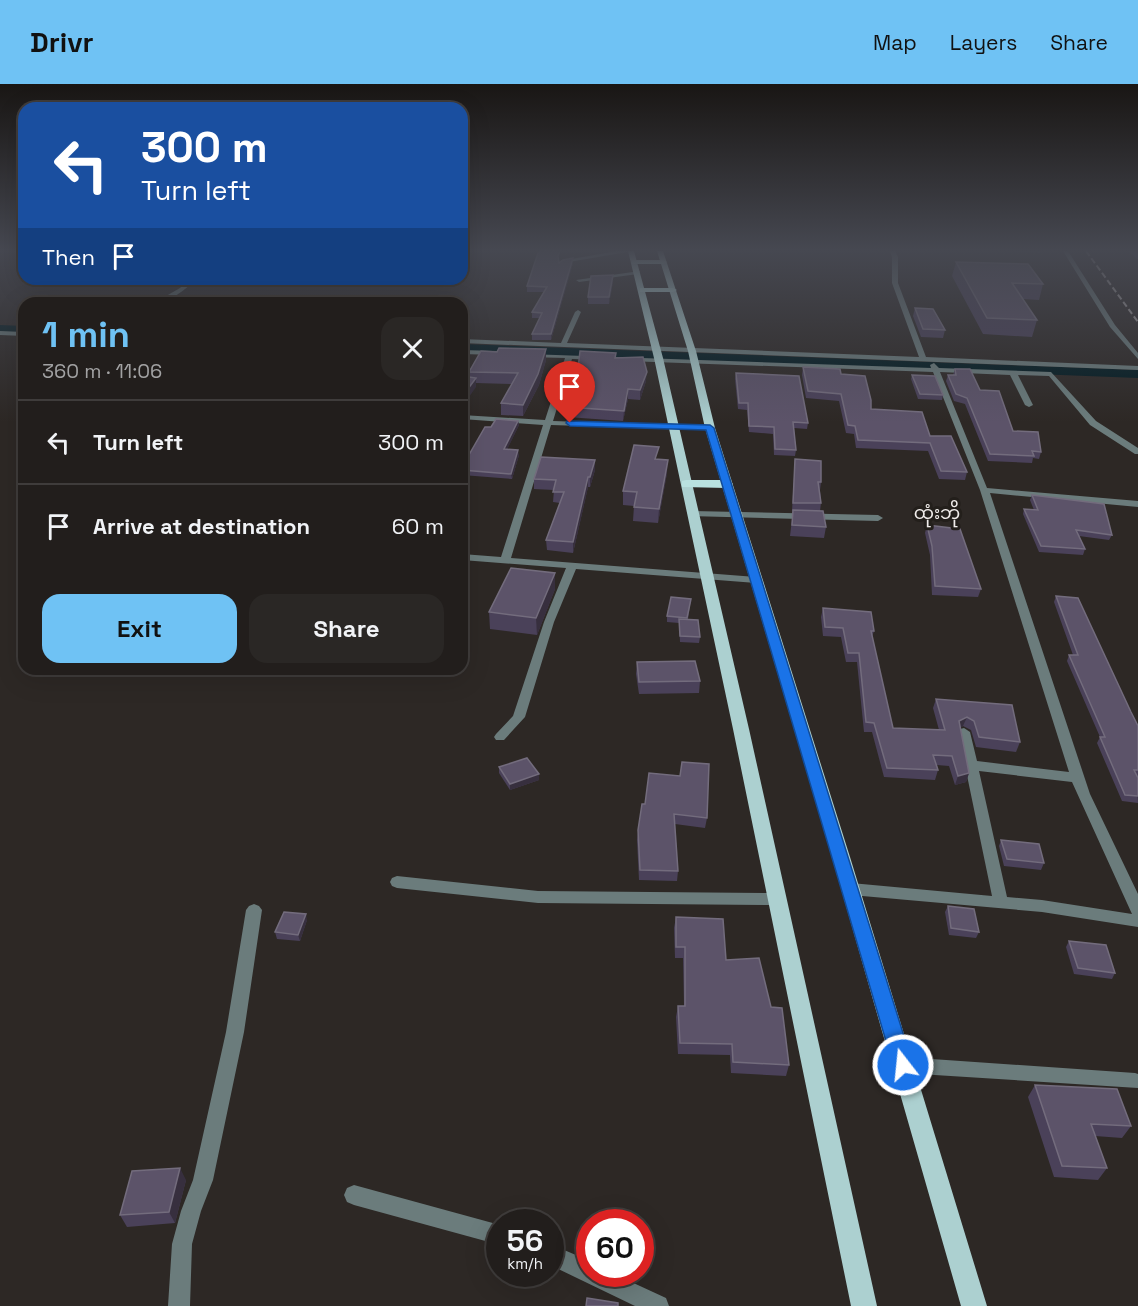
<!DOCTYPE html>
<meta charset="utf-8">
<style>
:root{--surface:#221e1c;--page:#2a2725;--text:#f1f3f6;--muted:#a2a2a3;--line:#3f3c3b;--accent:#6fc2f4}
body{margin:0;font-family:"Space Grotesk","Noto Sans Myanmar",sans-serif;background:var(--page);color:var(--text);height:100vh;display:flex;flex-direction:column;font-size:22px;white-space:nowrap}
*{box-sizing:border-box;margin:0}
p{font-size:20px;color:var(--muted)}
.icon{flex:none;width:33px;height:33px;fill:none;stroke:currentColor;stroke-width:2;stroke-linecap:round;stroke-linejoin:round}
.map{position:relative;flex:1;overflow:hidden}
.drawer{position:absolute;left:18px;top:213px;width:450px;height:378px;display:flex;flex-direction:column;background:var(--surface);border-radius:18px;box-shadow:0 6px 24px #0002,0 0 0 2px var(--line)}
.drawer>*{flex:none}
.hud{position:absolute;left:18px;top:18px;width:450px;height:183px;border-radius:18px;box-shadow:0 6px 24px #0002,0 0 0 2px var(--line);background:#1a4fa0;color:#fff;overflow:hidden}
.speed{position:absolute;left:486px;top:1125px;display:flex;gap:12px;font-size:30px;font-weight:700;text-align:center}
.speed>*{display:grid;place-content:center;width:78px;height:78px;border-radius:50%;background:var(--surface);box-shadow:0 6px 24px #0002,0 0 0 2px var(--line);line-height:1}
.speed small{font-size:15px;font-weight:400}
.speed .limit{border:9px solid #d22;background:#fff;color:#111}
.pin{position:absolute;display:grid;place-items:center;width:51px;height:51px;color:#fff;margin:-62px -26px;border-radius:50% 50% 50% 0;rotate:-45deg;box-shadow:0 0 6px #0007}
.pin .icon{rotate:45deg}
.me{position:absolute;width:66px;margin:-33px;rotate:344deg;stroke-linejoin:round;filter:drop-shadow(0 0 4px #0008)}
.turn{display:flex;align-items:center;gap:21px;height:126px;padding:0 24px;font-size:27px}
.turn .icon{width:78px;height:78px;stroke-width:2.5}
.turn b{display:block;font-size:42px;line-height:51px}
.then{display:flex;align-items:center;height:57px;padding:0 24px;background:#0003;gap:12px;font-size:22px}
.round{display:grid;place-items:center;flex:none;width:63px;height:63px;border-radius:18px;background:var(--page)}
.head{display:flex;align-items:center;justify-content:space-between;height:102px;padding:0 24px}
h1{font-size:36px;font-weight:800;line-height:45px;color:var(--accent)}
.cta{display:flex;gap:12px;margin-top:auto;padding:12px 24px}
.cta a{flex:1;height:69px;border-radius:18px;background:var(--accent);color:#111;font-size:24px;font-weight:800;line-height:69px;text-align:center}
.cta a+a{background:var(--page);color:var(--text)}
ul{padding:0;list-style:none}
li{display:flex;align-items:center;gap:18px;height:84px;padding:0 24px;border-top:2px solid var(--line)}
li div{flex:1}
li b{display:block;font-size:22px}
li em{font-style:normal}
header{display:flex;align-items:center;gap:36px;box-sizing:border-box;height:84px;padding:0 30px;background:var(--accent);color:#111}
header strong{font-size:28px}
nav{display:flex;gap:33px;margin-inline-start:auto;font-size:21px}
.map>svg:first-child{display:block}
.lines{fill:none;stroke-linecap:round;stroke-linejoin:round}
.canal{fill:#001a20;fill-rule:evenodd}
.minor{fill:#6b7c7c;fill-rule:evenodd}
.primary{fill:#acd0d0;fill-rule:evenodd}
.trunk{fill:#b9e1e0;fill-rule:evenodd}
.rail{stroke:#aaa5a3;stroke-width:2;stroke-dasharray:6 3;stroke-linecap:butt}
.wall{fill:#4a4159}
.shaded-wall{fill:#372f3e}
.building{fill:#5c5369;stroke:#736c7d;stroke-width:1.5}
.route{fill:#1a73e8;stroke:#114b97;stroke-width:1.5}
.labels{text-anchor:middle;stroke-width:6;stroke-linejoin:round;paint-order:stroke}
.far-quarter-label{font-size:18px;fill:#f1edeb;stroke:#231f1b}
</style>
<header>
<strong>Drivr</strong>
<nav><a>Map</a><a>Layers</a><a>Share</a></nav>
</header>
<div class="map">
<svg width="1138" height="1222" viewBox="0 0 1138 1222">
<rect width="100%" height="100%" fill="#2d2825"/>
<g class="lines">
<g class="canal">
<path d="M0,241L24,242V250L0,249Z"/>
<path d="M462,260L1138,286V294L462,268Z"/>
</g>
<g class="minor">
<path d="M617,167H633L563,179L560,177Z"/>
<path d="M890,167H895L898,173V199L926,273L1138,282V286L462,259V255L561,259L575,228L578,226L581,228L567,259L919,273L892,199V173Z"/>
<path d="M1063,167H1068L1115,241L1138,269V275L1110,243Z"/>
<path d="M640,187L638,190L579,198L576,196Z"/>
<path d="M190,195H196C185,206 169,219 154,219L180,204Z"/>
<path d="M0,247L24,248V252L0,251Z"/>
<path d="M462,266L497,267L500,269L497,271L462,270Z"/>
<path d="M527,270L931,284L930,281L934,279L939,284L1051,288L1096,337L1138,364V370H1135L1090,341L1049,292L1018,291L1033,321L1029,323L1025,321L1010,291L940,288L987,404L1138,417V423L990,409L1090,710L1138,810V843L1042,828L851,811L846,809L844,805L846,801L851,799L992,812L958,648L960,645L964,644L970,648L977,677L1069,688L980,406L933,288L572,275L553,337L710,342L714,344L710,346L551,341L511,474L756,493L761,496L756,499L576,485L554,538L525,633L504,656H496L494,653L496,650L513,632L544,538L566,484L462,476V470L501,473L543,341L462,335V331L545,336L565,274L529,273L526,271ZM979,687L1072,698L1132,830L1042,816L1007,813Z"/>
<path d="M692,427L878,431L883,434L878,437L689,432V428Z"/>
<path d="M397,792L538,807L776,809L781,811L784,815L781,819L776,821L538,819L397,804L392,802L390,798L392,794Z"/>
<path d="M254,820L259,822L262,826L244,948L213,1096L201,1127L192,1160L190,1222H168L172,1160L181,1127L193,1096L226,948L246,826L249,822Z"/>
<path d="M903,973L1135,989L1138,990V1004L903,989L897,987L894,981L897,975Z"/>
<path d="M354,1101L500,1141V1161L354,1121L347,1118L344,1111L347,1104Z"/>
<path d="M550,1160L590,1177V1190H614L666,1214L669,1222H635L550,1181Z"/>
</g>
<g class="primary">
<path d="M628,167H634L663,274L749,645L877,1222H851L733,645L654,274Z"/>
<path d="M657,167H663L696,267L715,344L850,773L987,1222H961L832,773L705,344L688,267Z"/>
</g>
<g class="trunk">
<path d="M635,176H663L667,178L663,180H632V176Z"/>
<path d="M640,204H673L677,206L673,208H640Z"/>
<path d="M686,396H727L733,400L727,404L682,403V397Z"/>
</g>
<path class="rail" d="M1086,167L1138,238"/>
</g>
<g class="wall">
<path d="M1012,167H1041L1040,169Z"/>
<path d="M1129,167H1138V175H1137Z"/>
<path d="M573,174V179L551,256H532V250L540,234H532V228L544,208H527V202L558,176L559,179Z"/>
<path d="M956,178L1043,200L1039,216L1023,215L1037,236L1032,253L983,250L952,192Z"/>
<path d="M613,191V198L609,220H588V213Z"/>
<path d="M915,224L945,246L943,254L921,253L913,232Z"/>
<path d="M546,265V276L539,301L523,332L501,331V319L512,300L476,299V303L470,293L469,288L497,268Z"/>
<path d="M615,274L646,297L640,316L628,315L623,337L567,333L568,312Z"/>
<path d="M803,283L841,290L871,325L930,352L967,388L965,396L939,395L928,367L856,364L854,350L846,349L839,317L806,314L802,291Z"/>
<path d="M955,285L980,306L1013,347L1041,368L1039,375L1033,374L1032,379L988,377L965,320L954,317L946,297L948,291H953Z"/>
<path d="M736,289L808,339L807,345L794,344L796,366L795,372L774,371L773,350L749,348L747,326L738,325L735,295Z"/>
<path d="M912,291L943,311L942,316L918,315L911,295Z"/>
<path d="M518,337L519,341L507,365L519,371L512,395L462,391V383L491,343Z"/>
<path d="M658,375L667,389L658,439L633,437L634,422L623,421V407Z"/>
<path d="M795,375L821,398L820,406L821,419L820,427L826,443L824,454L790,452L793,427H792Z"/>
<path d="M595,386L590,403H588L573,469L547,466L546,456L560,419L553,418L554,406L534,405V395Z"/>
<path d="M1032,411L1112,451L1109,456L1079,452L1085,465L1083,471L1039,468L1023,430L1024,425L1034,426L1030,416Z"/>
<path d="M927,441L981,505L978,513L932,511L930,471L925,449Z"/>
<path d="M555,489V505L537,551L490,545L489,528Z"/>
<path d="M1056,512L1131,628L1138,642V692H1137L1138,719L1122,717L1097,659L1100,653L1067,577L1069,571H1073L1054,518Z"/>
<path d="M691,515L688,535L700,553L699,559L680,558L679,539L667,538V532Z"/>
<path d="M823,524L874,547L872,553L893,644L939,646L933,624L936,615L1020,658L1016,668L976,663L971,646L963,642L960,644L969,689L966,698L955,701L949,682L937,681L938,686L935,696L884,693L872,648H864L857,578H846L841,553L823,552L821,533Z"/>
<path d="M637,578L700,597L699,609L639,610L636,590Z"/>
<path d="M499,683L539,690V696L510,706L499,689Z"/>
<path d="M642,720L707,734L705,744L675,740L678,787L677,797L639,796L637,756Z"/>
<path d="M1001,756L1044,779L1041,786L1004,782L999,762Z"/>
<path d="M948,822L979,848L976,854L949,851L945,828Z"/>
<path d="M676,833L726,876L771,923L789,981L786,992L731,989L730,971L678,970L676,933L678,922H684L683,874H675L674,844Z"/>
<path d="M307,836L300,857L277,855L275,848Z"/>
<path d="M1069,857L1115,889L1112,895L1074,890L1066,863Z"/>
<path d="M1035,1001L1131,1042L1122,1054L1095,1052L1107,1084L1098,1096L1054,1093L1028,1013Z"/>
<path d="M186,1096L175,1139L127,1143L120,1131Z"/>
</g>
<g class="shaded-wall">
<path d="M573,174V179L551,256V250Z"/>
<path d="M613,191V198L609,220V213Z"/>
<path d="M546,265V276L539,301L523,332V321Z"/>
<path d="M647,288L646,297L640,316V306Z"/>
<path d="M476,294V303L462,323V313Z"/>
<path d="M628,305V315L623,337L624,327Z"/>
<path d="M518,337L519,341L505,370L504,365Z"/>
<path d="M518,366L519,371L512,395L511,390Z"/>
<path d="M595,376V386L590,403V393Z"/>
<path d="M668,376L667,389L658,439L659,425Z"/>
<path d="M588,393V403L573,469V458Z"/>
<path d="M465,436V448L462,456V442Z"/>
<path d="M555,489V505L537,551L536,534Z"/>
<path d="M967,633L963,642L956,647L959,637Z"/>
<path d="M969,689L966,698L955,701L958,692Z"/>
<path d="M539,690V696L510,706V700Z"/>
<path d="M306,830L307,836L300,857L298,851Z"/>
<path d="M180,1084L186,1096L175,1139L169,1128Z"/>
</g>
<g class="building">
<path d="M540,167H560L558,172L559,179L563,176L573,174L551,250H532L542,229L532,228L547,203L527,202L538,169Z"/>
<path d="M956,178L1028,180L1043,200L1012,199L1037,236L987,234Z"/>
<path d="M613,191L609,213H588L591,192Z"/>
<path d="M915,224L933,225L945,246L923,245Z"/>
<path d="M499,264L546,265L538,290L523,321L501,319L518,289L469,288L481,267L497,268Z"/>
<path d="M580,267L616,269L615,274L643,273L647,288L640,306L628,305L624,327L567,323L571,313L568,312L577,293Z"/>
<path d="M803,283L840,285L841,290L865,292L871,316V325L922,328L930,352H951L967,388L941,387L930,359L858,356L855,342L848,341L841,310L808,307Z"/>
<path d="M955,285H970L980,306L999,307L1013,347L1038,348L1041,368L1032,367L1034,372L990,370L967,314L956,310L948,291H956Z"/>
<path d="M736,289L799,292L808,339L793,338L796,366L775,365L774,343L749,342L748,319H739Z"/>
<path d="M912,291L935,292L943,311L920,310Z"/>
<path d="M462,292L476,294L462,313Z"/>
<path d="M496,335L518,337L504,365L518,366L511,390L462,386V383L485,343H491Z"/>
<path d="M634,361L659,363L655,375L668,376L659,425L634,423L637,408L623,407Z"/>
<path d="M541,373L595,376L590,393H588L573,458L546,456L564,408H553L556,396L534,395Z"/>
<path d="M795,375L821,377V398H818L821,419H793Z"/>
<path d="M1032,411L1104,420L1112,451L1076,446L1085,465L1041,462L1024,425L1038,426Z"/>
<path d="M793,426L823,427L826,443L792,441Z"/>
<path d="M927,441L960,445L981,505L935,502L932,462Z"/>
<path d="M511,484L555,489L536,534L489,528Z"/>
<path d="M1056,512L1078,514L1131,628L1138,642V686H1134L1138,694V712L1125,711L1100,653H1105L1069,571H1078Z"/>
<path d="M671,513L691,515L687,534L667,532Z"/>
<path d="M823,524L871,528L874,547H871L893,644L945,646L936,615L1012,621L1020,658L979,653L974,637L967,633L959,637L969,689L958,692L952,672L933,671L938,686L887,684L874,639L866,638L859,569H848L843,544L825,543Z"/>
<path d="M679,535L698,536L700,553L680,552Z"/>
<path d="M695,577L700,597L639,598L637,578Z"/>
<path d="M527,674L539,690L510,700L499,683Z"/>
<path d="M682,678L709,680L707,734L674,730L678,787L640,786L638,746L642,720H645L649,689L680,692Z"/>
<path d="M1001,756L1039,760L1044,779L1007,775Z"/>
<path d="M948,822L974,825L979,848L951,844Z"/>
<path d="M284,828L306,830L298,851L275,848Z"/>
<path d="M676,833L723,835L726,876L759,874L771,923L782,924L789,981L733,978L732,960L680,959L678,922H685V863H676Z"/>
<path d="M1069,857L1106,861L1115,889L1078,884Z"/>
<path d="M1035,1001L1117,1005L1131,1042L1091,1040L1107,1084L1062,1082Z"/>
<path d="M180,1084L169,1128L120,1131L132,1087Z"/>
<path d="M587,1214L618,1219V1222H586Z"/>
</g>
<linearGradient id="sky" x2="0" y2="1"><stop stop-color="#191614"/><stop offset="0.49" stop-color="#464851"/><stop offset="1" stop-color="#464851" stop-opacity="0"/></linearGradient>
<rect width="1138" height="338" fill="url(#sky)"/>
<path class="route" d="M567,337L710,341L714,344L913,981L910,988L903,991L896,988L893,981L706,346L570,342L566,339Z"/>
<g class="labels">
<g class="far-quarter-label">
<text x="937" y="435">ထုံးဘို</text>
</g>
</g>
</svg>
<div class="speed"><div>56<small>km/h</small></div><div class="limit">60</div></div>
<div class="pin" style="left:570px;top:339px;background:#d93025"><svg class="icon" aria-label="arrive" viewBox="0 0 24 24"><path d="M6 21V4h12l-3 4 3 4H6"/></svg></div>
<svg class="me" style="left:903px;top:981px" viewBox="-20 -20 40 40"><circle r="17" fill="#1a73e8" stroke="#fff" stroke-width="3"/><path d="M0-11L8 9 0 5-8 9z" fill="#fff"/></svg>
<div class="hud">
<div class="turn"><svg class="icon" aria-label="left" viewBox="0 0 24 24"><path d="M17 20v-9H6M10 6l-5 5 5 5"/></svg><div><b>300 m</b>Turn left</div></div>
<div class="then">Then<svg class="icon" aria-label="arrive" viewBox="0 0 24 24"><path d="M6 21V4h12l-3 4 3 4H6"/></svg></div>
</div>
<section class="drawer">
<div class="head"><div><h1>1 min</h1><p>360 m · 11:06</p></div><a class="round"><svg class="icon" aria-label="close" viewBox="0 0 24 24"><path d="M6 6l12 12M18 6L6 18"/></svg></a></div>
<ul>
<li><svg class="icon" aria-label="left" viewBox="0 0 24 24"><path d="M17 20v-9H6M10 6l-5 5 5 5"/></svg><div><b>Turn left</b></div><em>300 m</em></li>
<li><svg class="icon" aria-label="arrive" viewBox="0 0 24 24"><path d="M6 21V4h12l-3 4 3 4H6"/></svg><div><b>Arrive at destination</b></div><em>60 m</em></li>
</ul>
<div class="cta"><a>Exit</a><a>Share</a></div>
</section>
</div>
